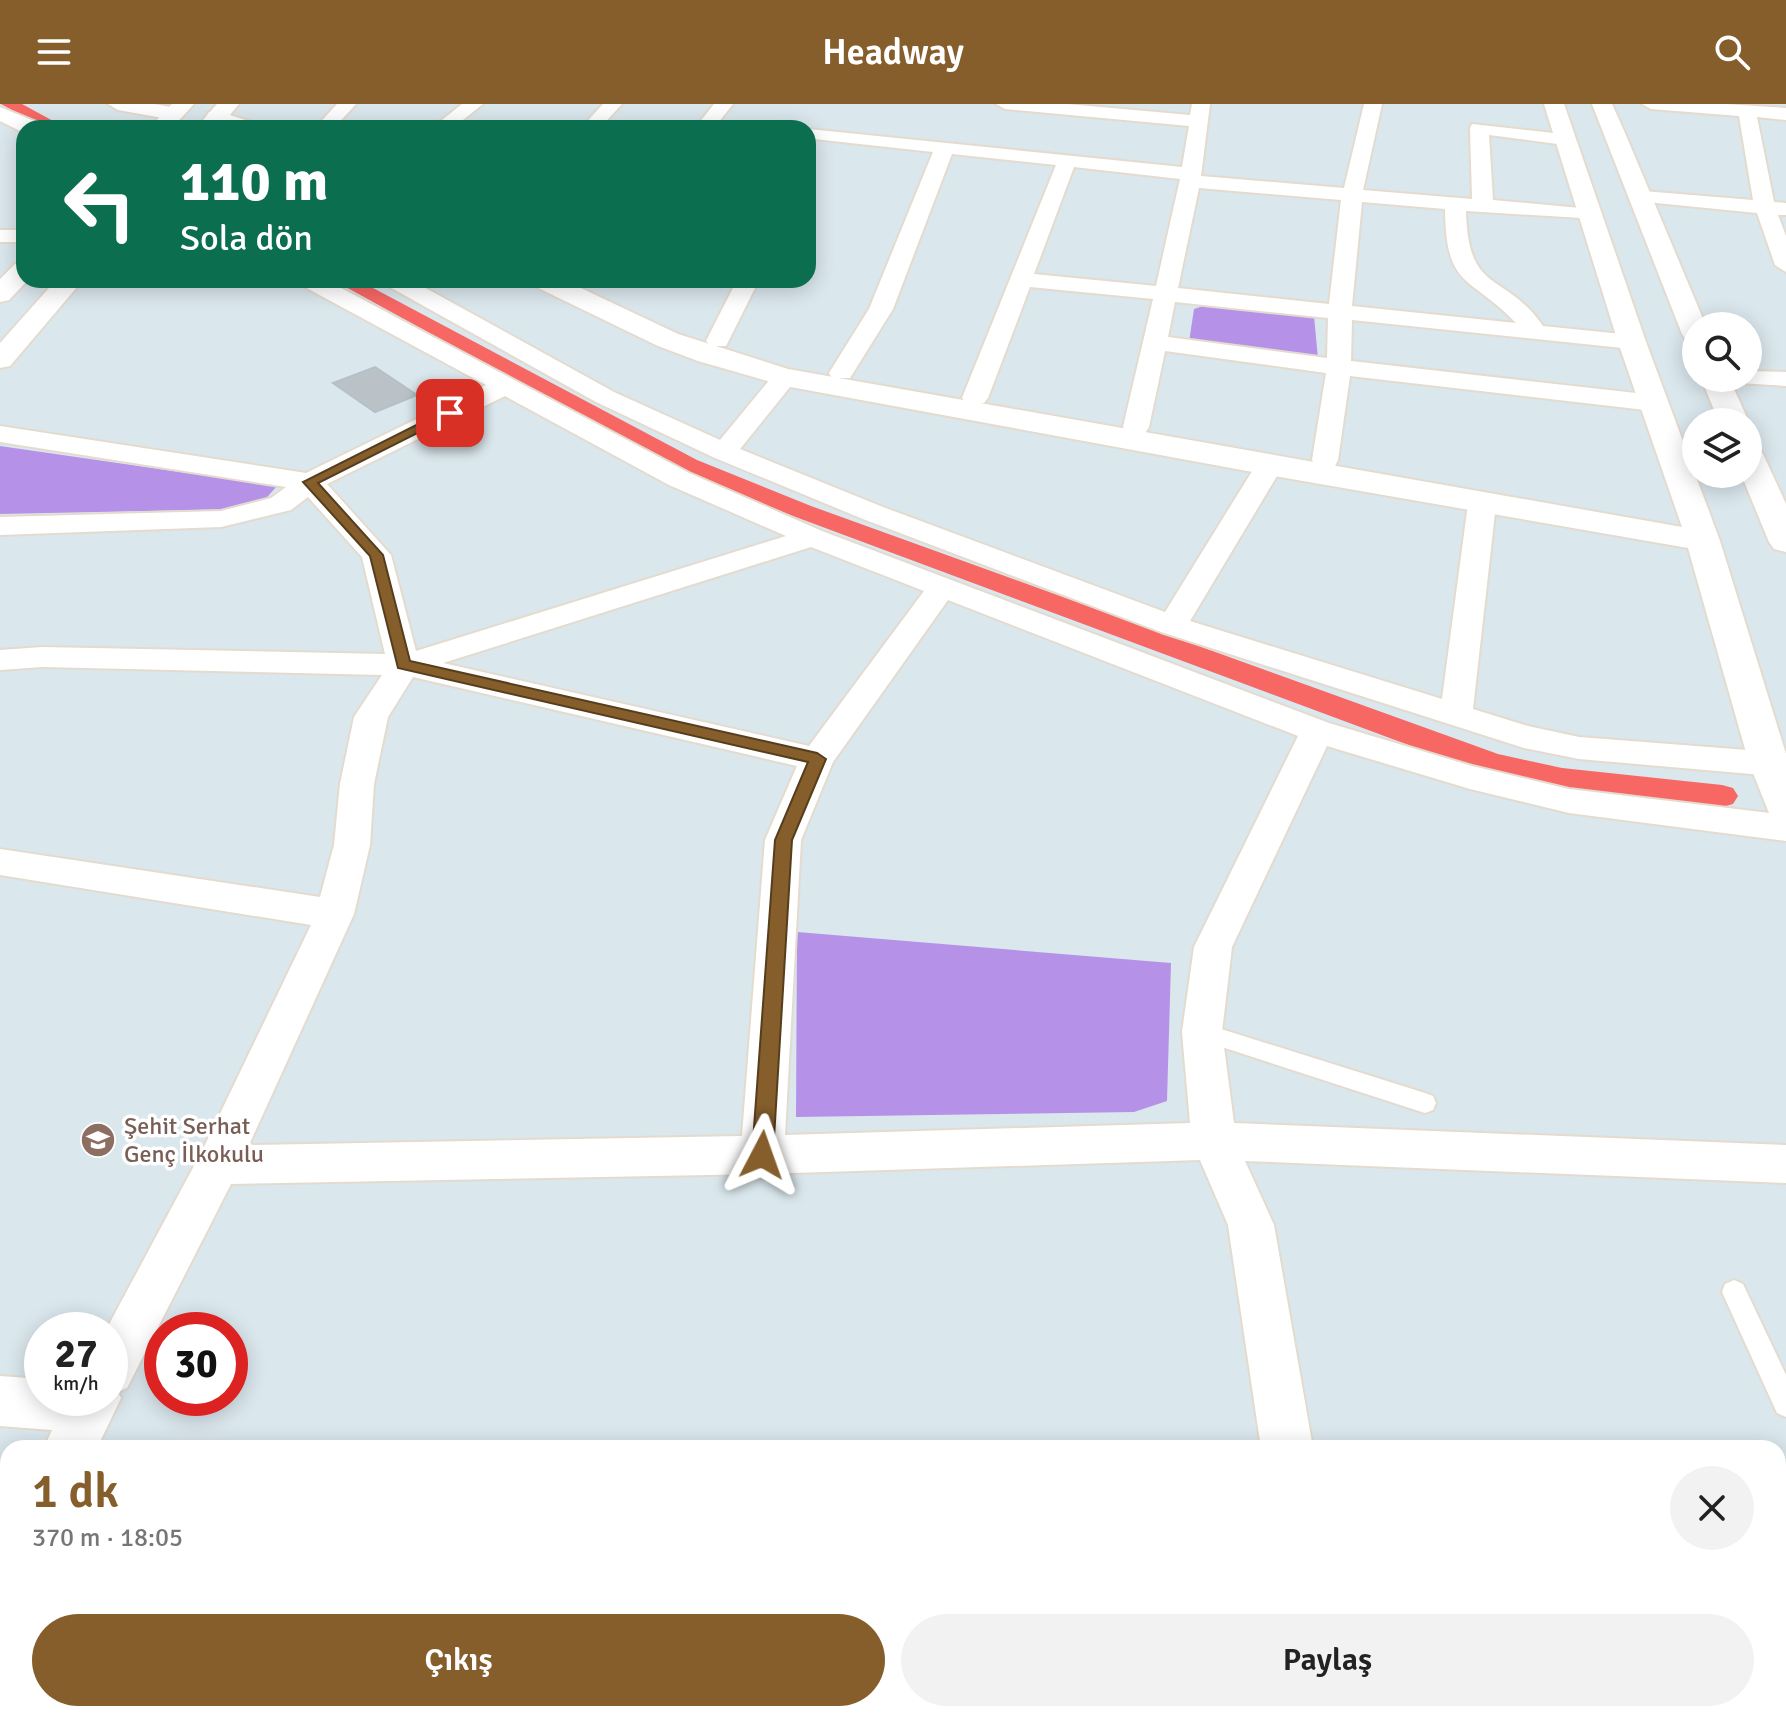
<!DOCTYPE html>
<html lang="tr">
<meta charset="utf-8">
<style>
:root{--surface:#fff;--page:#f2f2f2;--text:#222;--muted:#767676;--accent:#855e2b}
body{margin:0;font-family:Signika,sans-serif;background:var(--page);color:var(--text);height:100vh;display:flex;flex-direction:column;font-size:30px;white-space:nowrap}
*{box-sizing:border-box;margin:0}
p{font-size:26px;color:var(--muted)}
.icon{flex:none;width:44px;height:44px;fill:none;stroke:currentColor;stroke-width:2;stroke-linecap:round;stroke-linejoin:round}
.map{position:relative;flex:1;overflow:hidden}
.side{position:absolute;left:0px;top:1336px;width:1786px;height:282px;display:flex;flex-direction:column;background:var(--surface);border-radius:24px 24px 0 0;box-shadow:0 4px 20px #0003}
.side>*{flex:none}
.hud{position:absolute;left:16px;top:16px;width:800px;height:168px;border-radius:24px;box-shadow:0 4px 20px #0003;background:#0b6e4f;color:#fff;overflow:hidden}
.buttons{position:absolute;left:1682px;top:208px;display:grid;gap:16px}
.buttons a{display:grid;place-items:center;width:80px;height:80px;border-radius:50%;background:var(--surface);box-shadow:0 4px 20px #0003;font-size:40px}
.speed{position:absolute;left:24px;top:1208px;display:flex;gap:16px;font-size:40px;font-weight:700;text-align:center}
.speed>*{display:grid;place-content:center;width:104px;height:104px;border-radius:50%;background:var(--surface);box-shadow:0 4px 20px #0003;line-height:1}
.speed small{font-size:20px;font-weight:400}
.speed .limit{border:12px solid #d22;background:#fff;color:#111}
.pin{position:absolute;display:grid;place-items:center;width:68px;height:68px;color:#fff;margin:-34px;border-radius:16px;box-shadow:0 4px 12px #0006}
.me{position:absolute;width:88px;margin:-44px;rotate:4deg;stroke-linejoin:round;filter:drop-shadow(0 0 6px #0008)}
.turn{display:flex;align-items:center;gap:28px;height:168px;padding:0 32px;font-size:36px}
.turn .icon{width:104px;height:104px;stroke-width:2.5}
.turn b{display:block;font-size:56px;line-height:68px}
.round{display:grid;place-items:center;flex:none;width:84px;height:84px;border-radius:42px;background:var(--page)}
.summary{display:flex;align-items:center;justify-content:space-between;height:136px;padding:0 32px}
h1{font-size:48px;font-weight:600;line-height:60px;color:var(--accent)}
.action{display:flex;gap:16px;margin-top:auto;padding:16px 32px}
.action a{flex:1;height:92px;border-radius:48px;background:var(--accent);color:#fff;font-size:32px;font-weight:600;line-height:92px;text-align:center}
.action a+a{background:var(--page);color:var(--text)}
header{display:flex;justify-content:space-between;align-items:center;height:104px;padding:0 32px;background:var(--accent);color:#fff;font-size:36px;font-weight:600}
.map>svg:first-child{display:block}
.green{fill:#b592e7}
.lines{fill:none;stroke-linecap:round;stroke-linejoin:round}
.canal{fill:#f76865;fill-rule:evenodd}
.building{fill:#bac2c8;stroke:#b4c0c8;stroke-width:2}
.service-casing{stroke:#e4dbcf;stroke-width:4}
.minor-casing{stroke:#e4dbcf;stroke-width:4}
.tertiary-casing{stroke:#e4dbcf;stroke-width:4}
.secondary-casing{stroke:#e4dbcf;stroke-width:4}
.service{fill:#fff;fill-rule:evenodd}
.minor{fill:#fff;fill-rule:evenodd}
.tertiary{fill:#fff;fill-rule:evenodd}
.secondary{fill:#fff;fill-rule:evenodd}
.route{fill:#855e2b;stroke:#563d1c;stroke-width:2}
.labels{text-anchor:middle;stroke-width:7;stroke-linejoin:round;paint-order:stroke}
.education-label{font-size:24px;fill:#785e54;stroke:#fff;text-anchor:start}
</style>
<header><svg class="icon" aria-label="menu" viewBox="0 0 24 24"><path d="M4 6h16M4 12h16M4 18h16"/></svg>Headway<svg class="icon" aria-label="search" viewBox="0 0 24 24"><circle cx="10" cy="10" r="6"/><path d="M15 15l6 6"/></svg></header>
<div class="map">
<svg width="1786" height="1617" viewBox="0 0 1786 1617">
<rect width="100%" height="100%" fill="#dae7ed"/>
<g class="green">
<path d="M1206,201L1314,212L1318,255L1189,238L1194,205Z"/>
<path d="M0,342L277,382L262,399L240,405L0,410Z"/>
<path d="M797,828L1171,859L1167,997L1134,1008L796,1013Z"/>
</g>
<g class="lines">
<g class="canal">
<path d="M1,0H22L66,24H45Z"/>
<path d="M333,176H358L697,356L811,402L1498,650L1562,664L1722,681L1733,684L1738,692L1733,700L1722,703L1562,686L1482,666L1422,646L793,412L679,366Z"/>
</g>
</g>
<path class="building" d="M375,263L417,291L375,308L333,279Z"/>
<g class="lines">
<g class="service-casing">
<g id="service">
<path d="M1202,919L1425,989L1433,992L1436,999L1433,1006L1425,1009L1194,934L1191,928L1194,922Z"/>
<path d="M1734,1176L1743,1180L1786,1271V1313L1777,1309L1722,1188L1725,1180Z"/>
</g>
</g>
<g class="minor-casing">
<g id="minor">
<path d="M337,0H356L334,24H315Z"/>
<path d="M462,0H483L453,24H432Z"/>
<path d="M603,0H622L600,24H581Z"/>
<path d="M714,0H733L714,24H695Z"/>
<path d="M996,0H1067L1190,11L1192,0H1210L1201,72L1344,84L1364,0H1382L1363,86L1472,95L1470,24L1472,20L1572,31L1574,35L1572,39L1565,41L1489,31L1493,96L1591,105L1598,107L1601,111L1598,115L1466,107C1468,192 1504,166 1543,222L1632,231L1640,233L1644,238L1640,243L1632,245L1352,216L1351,257L1654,291L1663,294L1667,299L1663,304L1654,307L1350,272L1338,356L1335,362H1315L1312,356L1326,269L1165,247L1149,323L1145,329H1127L1123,323L1153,195L1030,183L988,294L984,299H966L962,294L1056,61L952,50L893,205L850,274H832L829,269L869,205L933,48L814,35L808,33V25L1182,63L1189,22L1005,5ZM1074,63L1180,75L1156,182L1034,170ZM1199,84L1341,96L1329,200L1178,184ZM1362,98L1445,105C1446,186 1469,170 1516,219L1352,202ZM1175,198L1328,214L1327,254L1168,233Z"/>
<path d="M1642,0H1725L1786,4V16L1757,13L1774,98L1786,99V111H1778L1786,132V168L1775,161L1757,109L1636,97L1633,93L1643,87L1753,96L1739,12L1651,5Z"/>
<rect x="0" y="126" width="24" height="12"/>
<path d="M298,176H326L689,369L822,427L1329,619L1472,662L1569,685L1786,711V737L1569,709L1470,685L1327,642L1232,843L1222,928L1234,1019L1786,1041V1079L1245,1057L1274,1121L1313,1344H1261L1228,1121L1200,1056L762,1070L231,1080L127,1284L118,1288L121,1294L97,1344H44L52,1326L0,1322V1272L42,1275V1294H110V1226H106L202,1047L311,821L0,771V745L320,793L334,741L340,680L354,613L382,571L42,563L0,566V546L42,543L385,550L362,453L308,393L291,406L221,423L0,431V413L221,407L271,394L286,383L0,338V322L306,369L486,281L301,181ZM505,292L669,381L786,432L416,547L391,451L327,380ZM811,443L924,487L809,642L443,559ZM948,496L1298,632L1194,843L1182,928L1190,1019L785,1031L801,736L833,658ZM413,573L797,662L765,736L742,1032L249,1041L354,810L370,741L374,680L388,613Z"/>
<path d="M383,176H411L614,288L720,336L776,268H794L797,273L794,278L740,345L883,403L1165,508L1259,356H1279L1283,362L1190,517L1442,595L1468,400L1472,394L1482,392L1492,394L1496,400L1473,605L1528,622L1579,633L1786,649V673L1579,655L1524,644L1161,528L863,415L715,354L596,298L386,181Z"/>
<path d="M737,176H759L726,242H710L706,237Z"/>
<path d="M1748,267L1786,268V282L1739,279L1736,274H1748Z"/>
<path d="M8,1435V1596L0,1593V1438Z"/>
<path d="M19,1610H80L83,1617H22Z"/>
<path d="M319,1610H377L375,1617H317Z"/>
<path d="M591,1610H715L718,1617H594Z"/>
<path d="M1301,1610H1359L1360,1617H1302Z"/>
</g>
</g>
<g class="tertiary-casing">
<g id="tertiary">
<path d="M108,0H154L182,5L185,10L174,16L118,6Z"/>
<path d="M1544,0H1564L1646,238L1720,437L1786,650V718L1771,714L1749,659L1688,444L1269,371L785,282L698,257L658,242L534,182L530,176H564L678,230L788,265L1682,423L1618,238Z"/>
<path d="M1592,0H1612L1625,29L1706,222H1696V238L1686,236L1682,230Z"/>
<path d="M0,3L39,19L42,24H24V29L0,17Z"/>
<path d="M217,7L255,19L258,24C240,24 219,27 206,13L209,8Z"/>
<path d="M1701,274H1729L1749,318L1748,319L1719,318Z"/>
<path d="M1748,341L1759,343L1763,350L1786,400V448L1774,445L1769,438L1741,370H1748Z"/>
</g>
</g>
<g class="secondary-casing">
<g id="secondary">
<path d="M172,0H194L172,24H149Z"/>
<path d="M217,0H239L219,24H196Z"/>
<path d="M24,157V176H28L9,196L0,198V175L15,160Z"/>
<path d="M56,176H83L10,262L0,264V239Z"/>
</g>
</g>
<use href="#service" class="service"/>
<use href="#minor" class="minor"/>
<use href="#tertiary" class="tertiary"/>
<use href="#secondary" class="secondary"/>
</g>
<path class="route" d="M446,306L457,309L318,379L383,451L410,557L817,649L826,655L792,736L773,1051L770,1057L762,1060L755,1057L752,1051L775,736L808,658L398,564L370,452L303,378Z"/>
<defs>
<g id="school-disc" transform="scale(1.8)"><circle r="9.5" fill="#8d6e63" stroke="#fff"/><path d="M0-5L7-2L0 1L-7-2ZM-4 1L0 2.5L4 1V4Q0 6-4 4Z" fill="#fff"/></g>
</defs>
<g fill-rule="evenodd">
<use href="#school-disc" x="98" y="1036"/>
</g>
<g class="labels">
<g class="education-label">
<text x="124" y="1030">Şehit Serhat<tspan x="124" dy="28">Genç İlkokulu</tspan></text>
</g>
</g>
</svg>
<div class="buttons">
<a><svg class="icon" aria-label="search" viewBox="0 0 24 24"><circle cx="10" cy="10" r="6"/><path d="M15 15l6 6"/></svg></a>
<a><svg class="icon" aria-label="layers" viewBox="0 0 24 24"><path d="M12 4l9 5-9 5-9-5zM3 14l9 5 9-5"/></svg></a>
</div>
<div class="speed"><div>27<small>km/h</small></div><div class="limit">30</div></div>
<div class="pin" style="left:450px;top:309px;background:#d93025"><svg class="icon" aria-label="arrive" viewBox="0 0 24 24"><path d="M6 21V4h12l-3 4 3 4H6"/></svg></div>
<svg class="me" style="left:762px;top:1051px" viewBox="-20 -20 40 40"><path d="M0-17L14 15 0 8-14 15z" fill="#855e2b" stroke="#fff" stroke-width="4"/></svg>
<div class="hud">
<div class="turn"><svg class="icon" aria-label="left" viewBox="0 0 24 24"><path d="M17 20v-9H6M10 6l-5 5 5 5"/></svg><div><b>110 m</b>Sola dön</div></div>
</div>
<section class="side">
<div class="summary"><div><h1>1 dk</h1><p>370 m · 18:05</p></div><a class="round"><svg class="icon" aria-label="close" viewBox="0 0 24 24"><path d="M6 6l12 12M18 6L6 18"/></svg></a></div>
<div class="action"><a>Çıkış</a><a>Paylaş</a></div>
</section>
</div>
